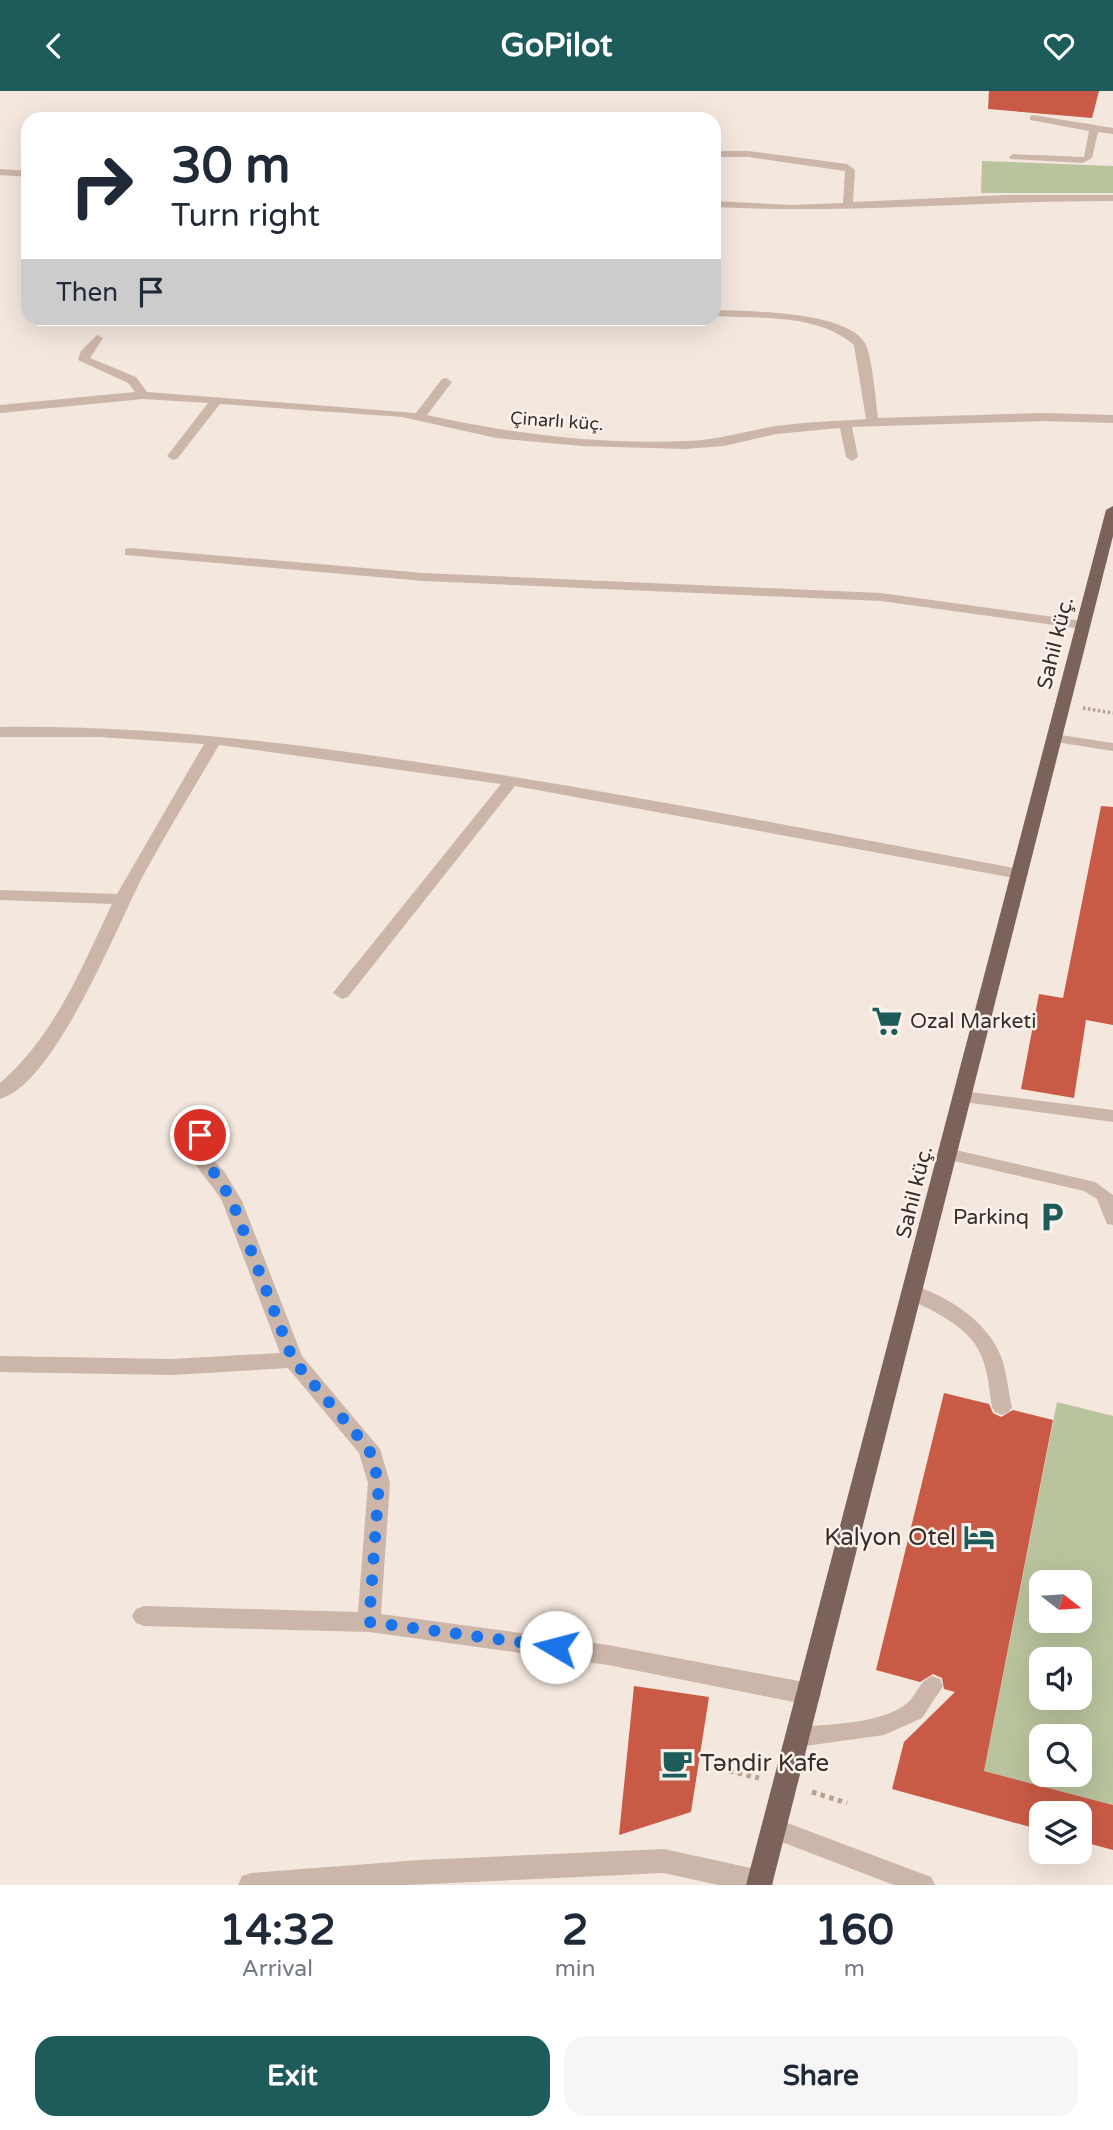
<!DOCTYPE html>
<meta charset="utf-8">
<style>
:root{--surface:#fff;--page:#f6f6f7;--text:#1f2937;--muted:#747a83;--accent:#1d5c5b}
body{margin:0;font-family:"Varela Round",sans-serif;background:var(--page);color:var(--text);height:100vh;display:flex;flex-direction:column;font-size:26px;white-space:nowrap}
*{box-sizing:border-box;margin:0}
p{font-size:23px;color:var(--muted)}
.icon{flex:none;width:38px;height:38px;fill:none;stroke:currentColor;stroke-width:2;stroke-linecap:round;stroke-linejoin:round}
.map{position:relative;height:1794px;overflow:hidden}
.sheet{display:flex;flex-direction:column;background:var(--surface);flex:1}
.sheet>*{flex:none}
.banner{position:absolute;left:21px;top:21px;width:700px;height:214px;border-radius:21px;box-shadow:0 7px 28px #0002;background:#fff;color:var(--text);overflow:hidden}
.needle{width:46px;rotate:107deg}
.fabs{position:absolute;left:1029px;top:1479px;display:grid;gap:14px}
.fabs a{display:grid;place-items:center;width:63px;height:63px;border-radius:14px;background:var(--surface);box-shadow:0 7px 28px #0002;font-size:35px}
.pin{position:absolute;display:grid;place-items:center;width:60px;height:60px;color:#fff;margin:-30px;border:4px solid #fff;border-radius:50%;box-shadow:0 2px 7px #0007}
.me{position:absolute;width:77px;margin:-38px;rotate:278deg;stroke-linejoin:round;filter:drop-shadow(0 0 5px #0008)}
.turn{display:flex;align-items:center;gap:24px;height:147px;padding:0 35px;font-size:32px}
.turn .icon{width:91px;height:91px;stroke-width:2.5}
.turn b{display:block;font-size:49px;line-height:60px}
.then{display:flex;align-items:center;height:66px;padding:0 35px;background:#0003;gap:14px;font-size:26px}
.eta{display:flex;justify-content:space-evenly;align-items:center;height:119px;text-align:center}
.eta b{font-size:42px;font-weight:700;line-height:49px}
.button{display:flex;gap:14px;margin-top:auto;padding:14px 35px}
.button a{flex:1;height:80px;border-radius:21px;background:var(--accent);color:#fff;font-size:28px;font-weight:700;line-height:80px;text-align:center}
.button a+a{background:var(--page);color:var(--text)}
header{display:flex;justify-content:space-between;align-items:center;height:91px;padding:0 35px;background:var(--accent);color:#fff;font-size:32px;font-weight:700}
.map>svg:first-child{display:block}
.green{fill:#b9c39d;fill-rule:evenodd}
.building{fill:#c95b46}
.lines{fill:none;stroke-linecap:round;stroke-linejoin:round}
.path-far1{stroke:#b8a093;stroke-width:3.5;stroke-dasharray:2.5 2.5;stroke-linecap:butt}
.path{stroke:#b8a093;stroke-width:5;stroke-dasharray:4.5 4.5;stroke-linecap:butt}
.service{fill:#ccb6a9;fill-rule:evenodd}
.minor{fill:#ccb6a9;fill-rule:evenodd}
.primary{fill:#7b625a;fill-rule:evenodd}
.route{stroke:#1a73e8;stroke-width:12;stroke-dasharray:0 21.6}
.labels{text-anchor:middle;stroke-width:5;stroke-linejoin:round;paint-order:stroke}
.far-street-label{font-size:18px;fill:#392d29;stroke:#faf2ea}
.street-label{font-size:21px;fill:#392d29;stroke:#faf2ea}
.poi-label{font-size:21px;fill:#392d29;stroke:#faf2ea;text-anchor:start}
.near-poi-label{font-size:24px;fill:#392d29;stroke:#faf2ea;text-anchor:end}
</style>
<header><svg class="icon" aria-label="back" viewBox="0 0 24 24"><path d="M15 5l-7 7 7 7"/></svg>GoPilot<svg class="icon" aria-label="heart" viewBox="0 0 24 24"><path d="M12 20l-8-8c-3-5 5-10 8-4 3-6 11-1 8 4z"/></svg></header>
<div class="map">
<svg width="1113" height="1794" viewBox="0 0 1113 1794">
<rect width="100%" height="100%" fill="#f3e7de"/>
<g class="green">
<path d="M982,70L1113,75V102H981Z"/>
<path d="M1057,1311L1113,1325V1714L984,1680ZM1041,1491H1080V1530H1041ZM1041,1568H1080V1606H1041ZM1041,1645H1080V1684H1041Z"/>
</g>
<g class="building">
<path d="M989,0H1099L1092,27L988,18Z"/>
<path d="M1101,715L1113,716V934L1086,929L1074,1007L1021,998L1039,903L1063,907Z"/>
<path d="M944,1302L989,1313L993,1322L1001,1326L1013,1319L1053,1329L984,1680L1113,1714V1759L1080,1750V1722H1041V1739L892,1698L904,1651L955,1601L944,1598L942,1587L933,1583L920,1591L876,1579Z"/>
<path d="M634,1595L709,1606L691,1721L619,1744Z"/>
</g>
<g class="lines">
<path class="path-far1" d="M1083,617L1113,622"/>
<g class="path">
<path d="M729,1680L759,1687"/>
<path d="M812,1701L847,1712"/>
</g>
<g class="service">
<path d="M1033,24L1113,37V43L1098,41L1092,67L1083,72L1010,68L1009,66L1013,63L1084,66L1089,40L1030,29V25Z"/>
<path d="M1054,643L1113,652V660L1049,650L1047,647L1049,644Z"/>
<path d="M962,1000L1113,1019V1031L956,1010L954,1006L956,1002Z"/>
<path d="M947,1057L1095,1091L1113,1104V1134L1107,1133L1097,1108L1084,1100L941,1067L938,1063L941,1059Z"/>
<path d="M912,1194C948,1205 989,1231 1002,1268C1007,1283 1008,1300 1012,1316L1009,1321L1002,1324L995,1321L992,1316C989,1298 988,1278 980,1262C967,1233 931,1220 906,1206L903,1201L906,1196Z"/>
<path d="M932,1585L940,1588L943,1595L922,1627L884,1644L798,1656L790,1653L787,1646L790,1639L798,1636C829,1633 881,1633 906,1613C917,1605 918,1591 932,1585Z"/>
<path d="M774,1727L931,1786L935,1794H894L766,1745L763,1738L766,1731Z"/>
</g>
<g class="minor">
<path d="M714,60H748L847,73L855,79L853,111L1007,104H1113V110C980,110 847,123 714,116V110L791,114L843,112L845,80L748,66H714Z"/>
<path d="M0,78L28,80V86L0,84Z"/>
<path d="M714,219C748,220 846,220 865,252C872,264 876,311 878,327L1044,322L1113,324V332L1044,330L852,336L858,366L852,370L846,366L840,337L776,343L724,355L685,358L581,355L496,347L402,326L220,313L177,368L173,369L167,365L208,312L143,308L0,322V314L135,301L128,292L78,269L81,260L97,244L103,247L90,267L136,286L147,301L416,322L442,288L446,287L452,291L427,324C512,343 600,354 687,350C718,349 746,340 776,335C806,331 837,330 866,328L854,254C817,222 760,228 714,225Z"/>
<path d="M130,457L423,482L881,502L1083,530L1090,534L1083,538L881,510L423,490L125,464V458Z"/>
<path d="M0,636C147,634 292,652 437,674C632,703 826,742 1020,778L1028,783L1020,788L515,695L348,906L342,908L333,902L336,898L501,693L219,654C194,697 168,739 144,783C117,834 56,992 0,1008V992C55,944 81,878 112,813L0,809V799L117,803L204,653L99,646H0Z"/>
<path d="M199,1037L206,1039L209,1065L224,1080L242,1110L302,1265L380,1358L390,1392L381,1523L608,1554L809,1592L818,1595L821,1603L818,1611L809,1614L608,1574L369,1541L144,1535L136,1532L132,1525L136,1518L144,1515L358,1521L368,1392L359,1362L288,1277L172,1284L0,1281V1265L172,1268L280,1262L222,1110C210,1089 179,1064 192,1039Z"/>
<path d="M664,1758L760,1779L769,1782L773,1791L772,1794H718L664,1782L409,1794H238L242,1785L251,1782L420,1769Z"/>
</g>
<path class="primary" d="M1113,415V445L772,1794H746L1106,419Z"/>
</g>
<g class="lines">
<path class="route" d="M200,1044V1066L217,1085L232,1110L293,1269L369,1358L379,1392L369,1531L556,1556"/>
</g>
<defs>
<g id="supermarket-bare" transform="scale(2.415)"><path d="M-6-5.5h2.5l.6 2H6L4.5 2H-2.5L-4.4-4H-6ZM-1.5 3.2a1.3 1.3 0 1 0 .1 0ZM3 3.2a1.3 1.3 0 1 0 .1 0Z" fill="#1d5c5b" stroke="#faf2ea" stroke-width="2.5" paint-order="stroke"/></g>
<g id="parking-bare" transform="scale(2.415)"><path d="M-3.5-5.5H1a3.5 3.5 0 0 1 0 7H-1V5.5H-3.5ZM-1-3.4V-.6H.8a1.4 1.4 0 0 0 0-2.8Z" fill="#1d5c5b" stroke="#faf2ea" stroke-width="2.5" paint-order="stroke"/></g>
<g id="hotel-bare" transform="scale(2.415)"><path d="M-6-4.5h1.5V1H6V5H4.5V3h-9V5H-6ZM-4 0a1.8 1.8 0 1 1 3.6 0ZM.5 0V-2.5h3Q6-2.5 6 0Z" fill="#1d5c5b" stroke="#faf2ea" stroke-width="2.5" paint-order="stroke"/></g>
<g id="cafe-bare" transform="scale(2.415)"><path d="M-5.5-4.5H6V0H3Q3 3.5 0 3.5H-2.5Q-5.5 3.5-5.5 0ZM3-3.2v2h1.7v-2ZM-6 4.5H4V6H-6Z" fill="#1d5c5b" stroke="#faf2ea" stroke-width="2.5" paint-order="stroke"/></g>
</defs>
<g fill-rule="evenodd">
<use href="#supermarket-bare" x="887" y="930"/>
<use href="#parking-bare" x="1052" y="1126"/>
<use href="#hotel-bare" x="979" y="1446"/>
<use href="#cafe-bare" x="677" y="1672"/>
</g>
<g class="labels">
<g class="far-street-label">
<text transform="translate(557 330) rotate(4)" y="6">Çinarlı küç.</text>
</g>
<g class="street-label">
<text transform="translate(1055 552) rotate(-76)" y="7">Sahil küç.</text>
<text transform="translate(914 1101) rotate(-76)" y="7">Sahil küç.</text>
</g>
<g class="poi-label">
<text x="910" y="937">Ozal Marketi</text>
<text x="1029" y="1133" text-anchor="end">Parkinq</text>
</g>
<g class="near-poi-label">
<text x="956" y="1454">Kalyon Otel</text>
<text x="700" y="1680" text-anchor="start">Təndir Kafe</text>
</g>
</g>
</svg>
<div class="fabs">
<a><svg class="needle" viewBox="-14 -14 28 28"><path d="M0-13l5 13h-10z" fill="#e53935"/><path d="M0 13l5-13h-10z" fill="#747a83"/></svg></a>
<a><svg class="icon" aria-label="sound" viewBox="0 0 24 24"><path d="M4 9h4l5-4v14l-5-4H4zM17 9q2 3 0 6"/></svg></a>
<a><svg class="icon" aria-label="search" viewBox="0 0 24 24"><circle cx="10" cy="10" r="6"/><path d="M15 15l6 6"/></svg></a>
<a><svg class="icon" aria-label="layers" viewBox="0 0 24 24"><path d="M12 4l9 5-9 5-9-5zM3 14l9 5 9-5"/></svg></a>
</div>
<div class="pin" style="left:200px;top:1044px;background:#d93025"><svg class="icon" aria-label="arrive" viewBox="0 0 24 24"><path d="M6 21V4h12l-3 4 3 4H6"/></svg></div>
<svg class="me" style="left:556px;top:1556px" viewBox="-20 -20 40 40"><circle r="19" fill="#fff"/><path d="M0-13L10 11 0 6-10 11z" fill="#1a73e8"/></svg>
<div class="banner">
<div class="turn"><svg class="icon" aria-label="right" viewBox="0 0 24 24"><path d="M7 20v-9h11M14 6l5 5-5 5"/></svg><div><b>30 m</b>Turn right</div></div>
<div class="then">Then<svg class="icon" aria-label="arrive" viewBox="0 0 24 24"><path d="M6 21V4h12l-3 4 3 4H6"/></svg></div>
</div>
</div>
<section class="sheet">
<div class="eta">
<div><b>14:32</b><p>Arrival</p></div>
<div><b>2</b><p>min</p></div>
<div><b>160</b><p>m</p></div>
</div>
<div class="button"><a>Exit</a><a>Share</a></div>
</section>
